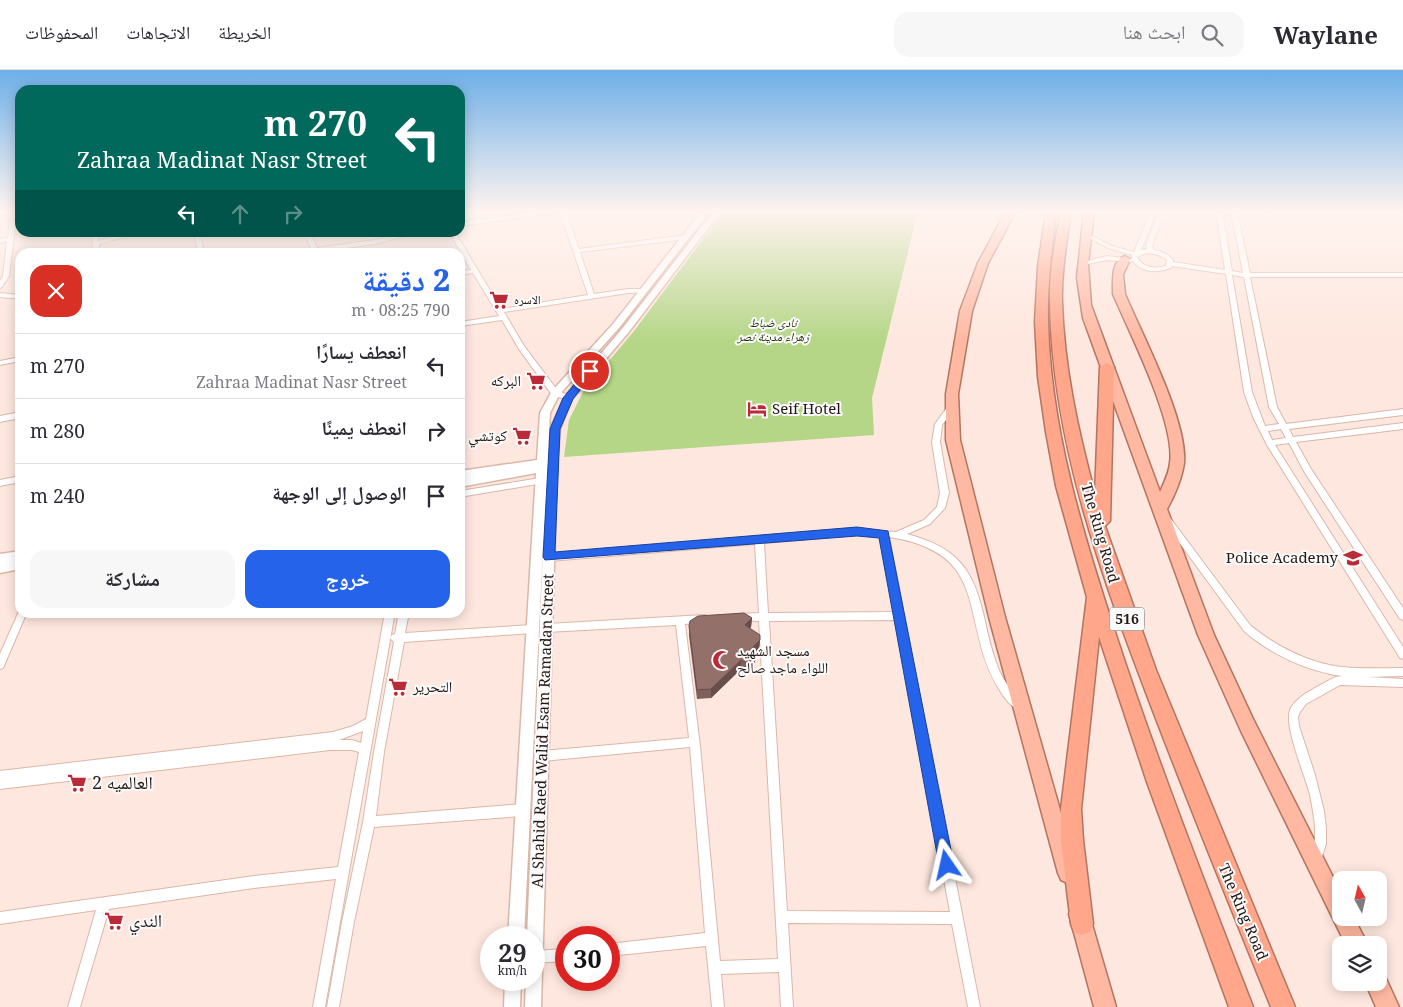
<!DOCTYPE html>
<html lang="ar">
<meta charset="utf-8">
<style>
:root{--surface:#fff;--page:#f7f7f7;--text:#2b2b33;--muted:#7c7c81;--line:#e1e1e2;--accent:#2563eb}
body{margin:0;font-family:"Noto Serif","Noto Naskh Arabic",serif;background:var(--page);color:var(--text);direction:rtl;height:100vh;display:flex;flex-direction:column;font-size:19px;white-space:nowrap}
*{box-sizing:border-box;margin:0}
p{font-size:16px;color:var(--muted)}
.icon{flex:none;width:28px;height:28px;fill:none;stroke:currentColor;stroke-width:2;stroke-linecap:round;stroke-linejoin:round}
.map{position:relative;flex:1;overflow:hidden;direction:ltr}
.side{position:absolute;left:15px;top:178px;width:450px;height:370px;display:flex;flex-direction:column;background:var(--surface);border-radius:15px;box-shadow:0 2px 12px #0003;direction:rtl}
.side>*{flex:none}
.top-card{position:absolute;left:15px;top:15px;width:450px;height:152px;border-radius:15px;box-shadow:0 2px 12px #0003;direction:rtl;background:#00695c;color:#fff;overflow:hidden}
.needle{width:32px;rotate:352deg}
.controls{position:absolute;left:1332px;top:801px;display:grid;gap:10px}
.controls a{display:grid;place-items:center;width:55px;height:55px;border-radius:10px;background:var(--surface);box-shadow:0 2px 12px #0003;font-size:25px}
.speed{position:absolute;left:480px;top:856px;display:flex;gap:10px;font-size:25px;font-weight:700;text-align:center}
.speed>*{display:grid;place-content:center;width:65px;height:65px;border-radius:50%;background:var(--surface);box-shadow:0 2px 12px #0003;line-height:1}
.speed small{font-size:12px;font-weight:400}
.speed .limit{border:8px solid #d22;background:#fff;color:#111}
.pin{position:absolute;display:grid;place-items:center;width:42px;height:42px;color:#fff;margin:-21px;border:2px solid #fff;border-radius:50%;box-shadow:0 1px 5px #0007}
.me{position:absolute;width:55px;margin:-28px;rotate:349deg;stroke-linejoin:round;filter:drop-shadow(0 0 4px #0008)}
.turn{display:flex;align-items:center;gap:18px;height:105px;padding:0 15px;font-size:22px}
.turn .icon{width:65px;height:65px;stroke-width:2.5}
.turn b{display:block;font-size:35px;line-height:42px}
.lanes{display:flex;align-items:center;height:48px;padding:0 15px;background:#0003;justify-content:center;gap:25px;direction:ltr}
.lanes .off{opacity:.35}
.round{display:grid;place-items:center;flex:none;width:52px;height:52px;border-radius:15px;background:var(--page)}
.summary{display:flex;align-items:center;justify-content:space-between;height:85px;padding:0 15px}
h1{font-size:30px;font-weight:800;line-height:38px;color:var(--accent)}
.cta{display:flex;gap:10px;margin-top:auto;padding:10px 15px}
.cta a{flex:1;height:58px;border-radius:15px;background:var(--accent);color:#fff;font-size:20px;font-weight:800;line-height:58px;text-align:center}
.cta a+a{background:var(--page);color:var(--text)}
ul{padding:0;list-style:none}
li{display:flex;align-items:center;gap:15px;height:65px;padding:0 15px;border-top:1px solid var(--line)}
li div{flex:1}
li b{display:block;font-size:19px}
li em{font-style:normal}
header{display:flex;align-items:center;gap:30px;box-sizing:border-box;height:70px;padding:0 25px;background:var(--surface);border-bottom:1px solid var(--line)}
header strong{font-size:24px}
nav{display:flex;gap:28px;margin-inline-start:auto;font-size:18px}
.search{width:350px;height:45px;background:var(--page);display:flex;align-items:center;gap:12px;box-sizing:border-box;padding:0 18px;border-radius:15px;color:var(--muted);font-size:19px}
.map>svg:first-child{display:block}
.green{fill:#b4d686}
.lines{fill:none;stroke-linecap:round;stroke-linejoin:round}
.minor-casing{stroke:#dbb7a8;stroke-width:2}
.tertiary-casing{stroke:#dbb7a8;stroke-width:3}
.trunk-casing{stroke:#b37461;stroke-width:3}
.motorway-casing{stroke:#b37461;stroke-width:3}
.minor{fill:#fff;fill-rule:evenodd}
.tertiary{fill:#fff;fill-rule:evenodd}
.trunk{fill:#ffb8a2;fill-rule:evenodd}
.motorway{fill:#ffa68b;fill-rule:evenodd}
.wall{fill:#7f605c}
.shaded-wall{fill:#684e4b}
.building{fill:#94706b;stroke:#684e4b}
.route{fill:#2563eb;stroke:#184099}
.labels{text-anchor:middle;stroke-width:4;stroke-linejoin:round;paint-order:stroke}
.far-poi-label{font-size:12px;fill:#251813;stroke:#fafafa;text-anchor:start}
.far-park-label{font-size:12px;font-style:italic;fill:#22300b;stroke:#fafafa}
.shield{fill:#fafafa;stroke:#655c58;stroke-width:1}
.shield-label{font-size:14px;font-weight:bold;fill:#251813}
.poi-label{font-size:15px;fill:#251813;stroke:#fafafa;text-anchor:end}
.street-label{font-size:15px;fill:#251813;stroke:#fafafa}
.near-poi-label{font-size:18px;fill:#251813;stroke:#fafafa;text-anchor:start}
</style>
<header>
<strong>Waylane</strong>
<div class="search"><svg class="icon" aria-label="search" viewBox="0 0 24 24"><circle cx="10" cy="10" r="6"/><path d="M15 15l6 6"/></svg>ابحث هنا</div>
<nav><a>الخريطة</a><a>الاتجاهات</a><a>المحفوظات</a></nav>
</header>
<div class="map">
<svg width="1403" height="937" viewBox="0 0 1403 937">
<rect width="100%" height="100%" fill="#fee7de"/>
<path class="green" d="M724,141H918L872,328L874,365L564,387L569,350L583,322L634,261Z"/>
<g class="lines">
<g class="minor-casing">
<g id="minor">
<path d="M11,141H17L9,206L2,217L0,218V211L3,206L7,171L0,173V169L8,168Z"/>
<path d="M548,141H566L579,179L686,165L689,167L686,169L580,182L594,224L628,219H644L646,220V222L628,223L504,242L524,276L558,321L571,326L572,328L571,330H568L552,325L519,279L502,250L460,256V252L499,246L473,203L460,205V201L471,200L449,162H455L501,239L588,225L560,142L460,156V152Z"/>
<path d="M1151,141H1157L1141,180L1147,179L1146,176L1159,141H1165L1152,176L1154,180C1161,181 1168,184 1173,190V192L1225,200L1216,141H1222L1232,201L1243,203L1231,141H1237L1250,203H1403V207H1250L1277,337L1286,354L1403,339V345L1289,359L1293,367L1403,353V359L1296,372L1311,399L1403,538V550L1400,549L1305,403L1289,373L1275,375L1403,577V589L1400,588L1267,375L1253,347L1244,322L1226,204L1172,196L1171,198C1157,203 1142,203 1133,191L1130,192L1107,190L1083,195L1080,193L1107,186L1132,189V185L1108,178L1083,165L1088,164L1112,176L1134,182ZM1146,183C1154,183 1160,185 1167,190L1166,196C1155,199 1143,198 1137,187ZM1232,205L1244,207L1269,337L1279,354L1265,356L1252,322ZM1281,359L1286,368L1272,370L1268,361Z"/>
<path d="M92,162H98V171L130,162H142L99,174V182H93Z"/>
<path d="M194,162H200L204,182H198Z"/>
<path d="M304,162H310L317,178L375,170L408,162H421L375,174L316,182H301L302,181L311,179Z"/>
<path d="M0,223L20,225V229L0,227Z"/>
<path d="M20,287V291L0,295V291Z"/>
<path d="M951,335L955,338L942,355L940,372L949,423L945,438L930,454L907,464C959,478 974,500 985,551C988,565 991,579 996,592C999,602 1004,611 1011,619C1015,624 1019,628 1022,634L1021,637L1017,639C1010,636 1003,626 999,619C958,552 994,483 889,467L980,937H968L952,854L788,853L793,937H781L779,902L721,904L724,937H712L706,876L609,886V874L705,863L690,677L542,691L538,690L537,686L538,682L542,681L689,668L676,555L547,562L544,561L542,558L544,555L547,554L704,545L707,546L709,549L707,552L685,554L700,676L720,891L778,889L759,551L737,550L735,547L737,544L759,543L755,474L549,491L546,489L545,487L546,485L759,466L857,459L896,462L924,450L937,437L940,423L932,372L935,354L948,336ZM857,465L880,466L894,542L768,543L764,473ZM896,550L950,842L787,841L769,551Z"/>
<path d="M20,342V348L0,352V346Z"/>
<path d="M20,406V412L0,416V410Z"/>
<path d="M540,408L543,409L544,411L543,413L460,427V421Z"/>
<path d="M1165,444L1168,445L1250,555C1275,576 1309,593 1341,597C1361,599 1382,598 1403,598V606L1368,607L1403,609V617L1340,615L1306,634L1300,642L1298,647L1299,656L1315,705L1324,741L1326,758V774L1320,793L1316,795L1312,793C1309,787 1313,781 1314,775C1317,758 1313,741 1310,725C1305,705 1284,657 1290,640C1296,625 1322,615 1335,607L1342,606C1307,601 1270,584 1244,561L1162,449L1161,447Z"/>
<path d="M20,539V542H27L3,598L0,599V584Z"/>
<path d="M385,542H395L325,937H313L336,809L254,818L109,839L80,937H68L96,840L0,854V842L254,806L338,797L359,682L352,680H330L0,719V701L333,662L353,656L366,649ZM363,661L361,673L352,670H339Z"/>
<path d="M399,542H409L405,563L532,555L535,556L537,559L535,562L532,563L404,572L384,682L376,746L522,734L526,736L528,740L526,744L522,746L374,757L354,852L339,937H327L342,852L363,752L374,682L394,572L390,568L392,565L395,564Z"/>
<path d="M566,879V891L534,893V881Z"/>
</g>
</g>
<g class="tertiary-casing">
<g id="tertiary">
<path d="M702,141H710L619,258L559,325L550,343L548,382L550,359L565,326L622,259L714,141H721L628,263L572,329L560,359L557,395L541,937H525L526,910H534V868H527L544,456L524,868H508L536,403L460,417V409L474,407L460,409V401L537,390L540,343L552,321L613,254Z"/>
<path d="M20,481V499L0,503V484Z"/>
<path d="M505,910H521L520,937H504Z"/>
</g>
</g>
<g class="trunk-casing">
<g id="trunk">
<path d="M1006,141H1016L988,193L972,241L958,324L960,370L1005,547L1078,803L1075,810L1068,813L1061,810L1058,803L989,547L946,370V324L960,241L978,193Z"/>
<path d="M1084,141H1094L1088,194L1091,235L1160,422C1164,413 1169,403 1170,393C1176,353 1130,264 1113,224C1113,212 1111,190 1125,186L1130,189L1123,205L1125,224C1142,265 1188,351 1184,393C1182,408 1174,427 1167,439L1214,565L1253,649L1341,823V848H1354L1368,875H1346L1241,661L1198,565L1083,248L1077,208Z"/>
<path d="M1079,834L1086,837L1089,844L1116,937H1094L1069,844L1072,837Z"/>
<path d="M1379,902L1384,904L1399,937H1376L1365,912H1379Z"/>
</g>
</g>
<g class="motorway-casing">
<g id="motorway">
<path d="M1046,141H1056C1052,178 1047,215 1048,253C1051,359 1082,461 1115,562C1156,688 1205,813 1253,937H1229L1147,712L1099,567L1081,739L1083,770L1093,854L1090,862L1082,865L1074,862L1071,854L1061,770V739L1087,527L1056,416L1046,362L1038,307L1035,252L1038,197Z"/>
<path d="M1061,141H1071C1067,171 1061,202 1062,232C1064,297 1078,361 1095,424L1100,297L1107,293L1114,297L1110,451L1105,456L1156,600L1295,937H1271C1231,839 1191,740 1153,641C1103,510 1052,374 1050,232C1049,202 1055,171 1061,141Z"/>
</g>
</g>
<use href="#minor" class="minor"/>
<use href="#tertiary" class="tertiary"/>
<use href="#trunk" class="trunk"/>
<use href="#motorway" class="motorway"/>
</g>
<path class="wall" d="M752,548L751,557L749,559L760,570L759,579L756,582L755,592L745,602L741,599L711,628L697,629L689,566V556Z"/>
<g class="shaded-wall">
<path d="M752,548L751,557L744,565L745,555Z"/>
<path d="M760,570L759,579L756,582L755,592L745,602L746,593L751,579Z"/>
<path d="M741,590V599L711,628V619Z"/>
</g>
<path class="building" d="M744,543L752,548L745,555L760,565V570L751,579L756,582L746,593L741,590L711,619L697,620L689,556L690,551L698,546Z"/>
<linearGradient id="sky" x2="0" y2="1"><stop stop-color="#6dafe8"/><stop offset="0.52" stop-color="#fff4f0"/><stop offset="1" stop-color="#fff4f0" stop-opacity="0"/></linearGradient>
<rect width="1403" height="272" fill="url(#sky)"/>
<path class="route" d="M590,298L595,301L573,329L560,359L555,482L857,457L888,461L954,795L952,801L947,803L941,801L939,795L879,468L857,466L545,490L543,487L550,359L563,328L587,299Z"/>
<defs>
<g id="supermarket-bare" transform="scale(1.5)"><path d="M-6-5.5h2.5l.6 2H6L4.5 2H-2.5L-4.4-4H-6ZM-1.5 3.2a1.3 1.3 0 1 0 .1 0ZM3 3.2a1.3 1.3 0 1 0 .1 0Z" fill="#bb2a37" stroke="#fafafa" stroke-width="2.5" paint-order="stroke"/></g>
<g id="hotel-bare" transform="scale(1.5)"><path d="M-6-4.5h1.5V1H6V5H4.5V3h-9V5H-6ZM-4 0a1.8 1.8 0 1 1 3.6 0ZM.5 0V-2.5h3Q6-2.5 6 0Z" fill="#bb2a37" stroke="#fafafa" stroke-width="2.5" paint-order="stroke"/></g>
<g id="university-bare" transform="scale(1.5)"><path d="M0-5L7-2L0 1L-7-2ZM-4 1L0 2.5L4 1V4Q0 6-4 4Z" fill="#bb2a37" stroke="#fafafa" stroke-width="2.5" paint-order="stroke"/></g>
<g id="mosque-bare" transform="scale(1.5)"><path d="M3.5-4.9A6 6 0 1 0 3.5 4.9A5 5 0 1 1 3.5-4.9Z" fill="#bb2a37" stroke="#fafafa" stroke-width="2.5" paint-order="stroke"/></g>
</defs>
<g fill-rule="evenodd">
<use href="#supermarket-bare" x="499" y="230"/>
<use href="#supermarket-bare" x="536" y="311"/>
<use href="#hotel-bare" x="757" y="339"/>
<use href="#supermarket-bare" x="522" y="366"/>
<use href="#university-bare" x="1353" y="488"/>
<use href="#mosque-bare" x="722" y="590"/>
<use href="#supermarket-bare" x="398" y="617"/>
<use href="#supermarket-bare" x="77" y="713"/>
<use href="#supermarket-bare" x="114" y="851"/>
</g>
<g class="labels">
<g class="far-poi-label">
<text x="514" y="234">الاسره</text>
</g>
<g class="far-park-label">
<text x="773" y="257">نادى ضباط<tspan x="773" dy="14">زهراء مدينة نصر</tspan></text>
</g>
<rect class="shield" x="1109.5" y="537.5" width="35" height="23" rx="4"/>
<g class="shield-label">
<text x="1127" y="554">516</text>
</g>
<g class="poi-label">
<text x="521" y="316">البركه</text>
<text x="772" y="344" text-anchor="start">Seif Hotel</text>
<text x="507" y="371">كوتشي</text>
<text x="1338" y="493">Police Academy</text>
<text x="737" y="586" text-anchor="start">مسجد الشهيد<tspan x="737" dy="17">اللواء ماجد صالح</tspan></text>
<text x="413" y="622" text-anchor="start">التحرير</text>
</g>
<g class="street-label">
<text transform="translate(1100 463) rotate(74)" y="5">The Ring Road</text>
<text transform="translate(543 661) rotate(-88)" y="5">Al Shahid Raed Walid Esam Ramadan Street</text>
<text transform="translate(1243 842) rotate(67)" y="5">The Ring Road</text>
</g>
<g class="near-poi-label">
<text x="92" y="719">العالميه 2</text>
<text x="129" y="857">الندي</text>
</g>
</g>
</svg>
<div class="controls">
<a><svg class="needle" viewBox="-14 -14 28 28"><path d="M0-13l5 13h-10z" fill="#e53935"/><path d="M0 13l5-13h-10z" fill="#7c7c81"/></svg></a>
<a><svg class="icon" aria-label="layers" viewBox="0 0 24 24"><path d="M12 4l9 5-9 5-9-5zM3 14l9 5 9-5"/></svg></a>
</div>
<div class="speed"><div>29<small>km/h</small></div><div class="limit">30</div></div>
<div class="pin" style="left:590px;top:301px;background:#d93025"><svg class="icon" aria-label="arrive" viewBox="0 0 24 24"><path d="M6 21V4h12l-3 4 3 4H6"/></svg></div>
<svg class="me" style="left:947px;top:795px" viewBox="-20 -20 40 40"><path d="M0-17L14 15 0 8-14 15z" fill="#2563eb" stroke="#fff" stroke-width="4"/></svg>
<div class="top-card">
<div class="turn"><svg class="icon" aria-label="left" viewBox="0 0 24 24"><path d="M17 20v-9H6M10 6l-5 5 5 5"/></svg><div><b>270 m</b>Zahraa Madinat Nasr Street</div></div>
<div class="lanes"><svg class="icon" aria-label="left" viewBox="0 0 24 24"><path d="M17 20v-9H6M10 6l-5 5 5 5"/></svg><svg class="icon off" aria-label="ahead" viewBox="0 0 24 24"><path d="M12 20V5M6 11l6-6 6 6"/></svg><svg class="icon off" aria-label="right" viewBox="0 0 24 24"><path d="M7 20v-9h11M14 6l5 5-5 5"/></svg></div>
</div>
<section class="side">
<div class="summary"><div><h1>2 دقيقة</h1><p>790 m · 08:25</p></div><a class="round" style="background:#d93025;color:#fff"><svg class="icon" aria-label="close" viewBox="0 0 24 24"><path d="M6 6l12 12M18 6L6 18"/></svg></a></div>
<ul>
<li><svg class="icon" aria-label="left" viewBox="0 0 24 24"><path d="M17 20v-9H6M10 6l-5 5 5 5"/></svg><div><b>انعطف يسارًا</b><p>Zahraa Madinat Nasr Street</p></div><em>270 m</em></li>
<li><svg class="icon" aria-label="right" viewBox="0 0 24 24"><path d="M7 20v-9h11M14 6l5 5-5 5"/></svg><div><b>انعطف يمينًا</b></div><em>280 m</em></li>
<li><svg class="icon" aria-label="arrive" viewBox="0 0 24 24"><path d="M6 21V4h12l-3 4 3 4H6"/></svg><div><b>الوصول إلى الوجهة</b></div><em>240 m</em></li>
</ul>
<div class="cta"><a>خروج</a><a>مشاركة</a></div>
</section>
</div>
